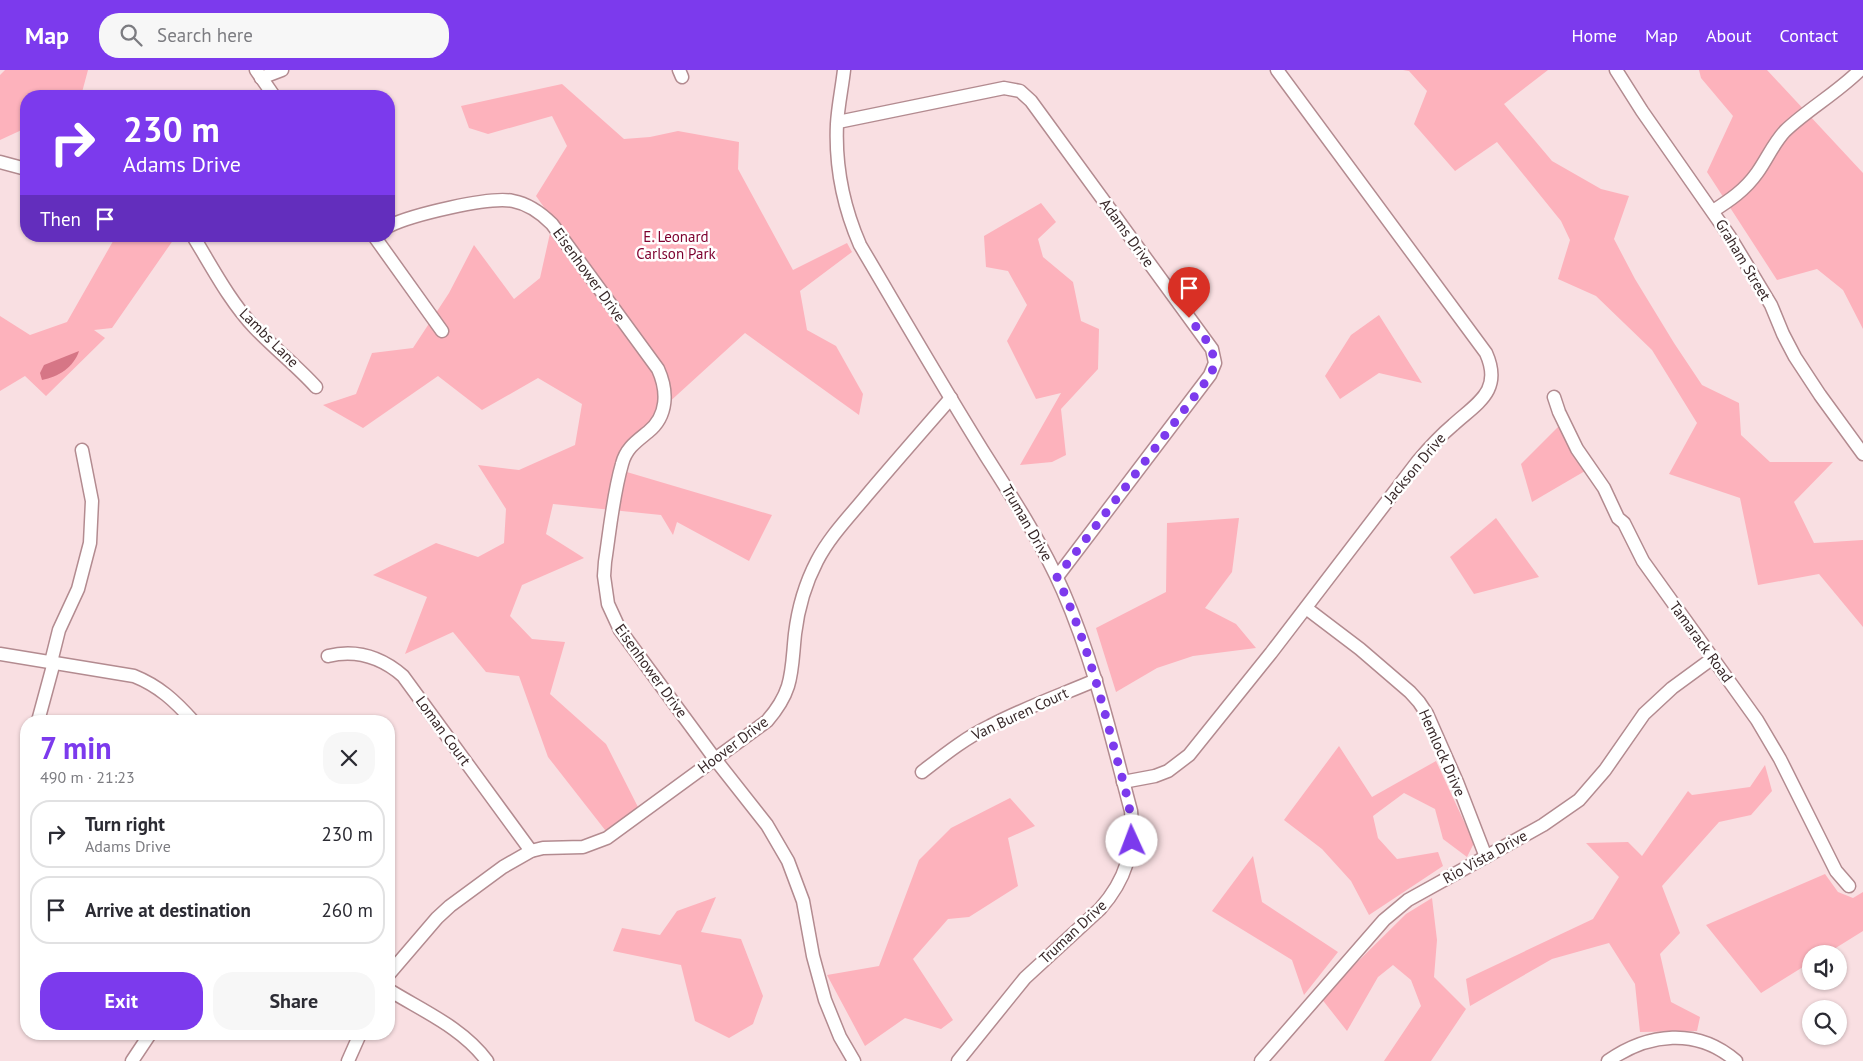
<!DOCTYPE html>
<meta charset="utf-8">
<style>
:root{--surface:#fff;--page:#f7f7f7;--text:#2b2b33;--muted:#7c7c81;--line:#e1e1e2;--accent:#7c3aed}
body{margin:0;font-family:"PT Sans",sans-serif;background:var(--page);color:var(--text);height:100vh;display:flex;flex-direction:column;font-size:19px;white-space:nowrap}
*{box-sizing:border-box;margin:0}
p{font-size:16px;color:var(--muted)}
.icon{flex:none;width:28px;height:28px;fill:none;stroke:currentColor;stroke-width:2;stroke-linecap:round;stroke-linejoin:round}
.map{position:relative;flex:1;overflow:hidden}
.panel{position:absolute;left:20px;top:645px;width:375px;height:325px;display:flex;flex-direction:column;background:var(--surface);border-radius:20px;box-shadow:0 1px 4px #0004}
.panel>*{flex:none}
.hud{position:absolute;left:20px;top:20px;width:375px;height:152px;border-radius:20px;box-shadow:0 1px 4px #0004;background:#7c3aed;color:#fff;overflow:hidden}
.buttons{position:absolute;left:1802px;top:875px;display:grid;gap:10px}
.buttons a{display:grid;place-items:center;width:45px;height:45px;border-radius:50%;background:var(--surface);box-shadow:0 1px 4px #0004;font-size:25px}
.pin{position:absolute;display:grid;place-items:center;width:42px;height:42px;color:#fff;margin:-51px -21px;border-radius:50% 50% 50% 0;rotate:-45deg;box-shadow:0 0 5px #0007}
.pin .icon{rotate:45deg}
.me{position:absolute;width:55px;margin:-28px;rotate:358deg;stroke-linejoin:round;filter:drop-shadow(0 0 4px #0008)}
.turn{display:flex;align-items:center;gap:18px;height:105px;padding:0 20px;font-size:22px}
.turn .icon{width:65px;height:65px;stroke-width:2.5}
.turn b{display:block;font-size:35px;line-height:42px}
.then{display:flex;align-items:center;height:48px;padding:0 20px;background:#0003;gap:10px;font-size:19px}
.round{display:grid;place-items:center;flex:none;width:52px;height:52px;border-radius:20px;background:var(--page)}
.headline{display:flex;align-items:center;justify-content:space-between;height:85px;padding:0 20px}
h1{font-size:30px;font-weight:700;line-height:38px;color:var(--accent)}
.action{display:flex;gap:10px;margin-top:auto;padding:10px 20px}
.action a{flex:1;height:58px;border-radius:20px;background:var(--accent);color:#fff;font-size:20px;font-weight:700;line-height:58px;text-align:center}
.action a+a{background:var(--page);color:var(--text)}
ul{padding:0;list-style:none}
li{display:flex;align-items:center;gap:15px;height:68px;margin:0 10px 8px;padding:0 10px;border:2px solid var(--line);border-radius:20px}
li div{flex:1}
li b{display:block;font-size:19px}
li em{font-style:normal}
header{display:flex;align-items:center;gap:30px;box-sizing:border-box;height:70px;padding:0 25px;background:var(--accent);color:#fff}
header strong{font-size:24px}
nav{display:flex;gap:28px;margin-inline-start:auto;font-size:18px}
.search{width:350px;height:45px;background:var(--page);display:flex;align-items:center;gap:12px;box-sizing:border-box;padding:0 18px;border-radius:20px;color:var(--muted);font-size:19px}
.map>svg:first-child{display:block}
.green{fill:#fdb2bc}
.water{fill:#d67686}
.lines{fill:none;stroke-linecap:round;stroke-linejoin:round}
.minor-casing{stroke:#b38b90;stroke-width:15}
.minor{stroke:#fff;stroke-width:12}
.route{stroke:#7c3aed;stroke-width:9;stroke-dasharray:0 16.2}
.labels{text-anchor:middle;stroke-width:5;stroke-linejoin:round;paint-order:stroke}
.street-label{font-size:15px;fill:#372728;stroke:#fff}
.park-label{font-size:15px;fill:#7d012e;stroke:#fff}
</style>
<header>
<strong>Map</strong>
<div class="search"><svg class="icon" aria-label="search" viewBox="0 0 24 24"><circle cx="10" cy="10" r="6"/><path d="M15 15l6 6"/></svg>Search here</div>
<nav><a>Home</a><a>Map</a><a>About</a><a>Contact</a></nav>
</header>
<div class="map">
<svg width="1863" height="991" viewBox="0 0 1863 991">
<rect width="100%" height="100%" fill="#f9dfe2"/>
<g class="green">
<path d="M5,0H88L81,26H26V58L0,70V5Z"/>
<path d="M1403,0H1548L1504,34L1552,91L1601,119L1629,126L1614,169L1635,209L1674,273L1702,315L1739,333L1741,365L1770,392H1833L1794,432L1814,473L1863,470V557L1819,504L1758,515L1740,428L1669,404L1697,353L1652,280L1596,226L1558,209L1570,170L1561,151L1497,72L1455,101L1414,54L1427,21L1409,1Z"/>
<path d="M1699,0H1767L1863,103V259L1843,220L1817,199L1777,210L1707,102L1733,46L1701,8Z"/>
<path d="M562,14L624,69L650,67L678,61L739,72L738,99L793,200L847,173L852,182L800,221L807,260L836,276L863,324L859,345L745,263L666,335L620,400L772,445L749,491L677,452L673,465L661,445L553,434L546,464L584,488L522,515L510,546L532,569L565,572L550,624L606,674L640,741L609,765L548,687L519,606L486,602L453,562L405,584L427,527L373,505L436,473L478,487L504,473L506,439L478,395L519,400L575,375L582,334L538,308L482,340L438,306L363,358L323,335L356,324L372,283L413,278L449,223L474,175L514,229L540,208L553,150L536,126L567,76L552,46L488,64L469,58L461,36Z"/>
<path d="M1041,133L1056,152L1038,169L1043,187L1073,212L1081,251L1099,259L1098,299L1061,339L1066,385L1052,392L1020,395L1061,323L1036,329L1007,271L1027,235L1008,201L986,197L984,166Z"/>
<path d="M116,166H176L112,258L94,260L105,268L46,326L25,306L0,321V246L30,265L67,252Z"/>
<path d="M1379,245L1422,313L1379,303L1340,329L1325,306L1351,265Z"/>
<path d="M1560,355L1585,401L1532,432L1521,394Z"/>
<path d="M1239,448L1232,502L1205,538L1236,554L1256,578L1193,586L1157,598L1116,622L1096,558L1166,522L1167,453Z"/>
<path d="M1496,448L1539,507L1474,524L1450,487Z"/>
<path d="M1339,676L1372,727L1436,691L1474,773L1467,787L1443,769L1435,739L1404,723L1373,746L1378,768L1397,789L1438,782L1443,796L1369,845L1351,811L1322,779L1284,750Z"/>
<path d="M1765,695L1772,721L1751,745L1719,752L1662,816L1680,863L1660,884L1671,932L1700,947L1697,961L1640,962L1635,914L1609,873L1552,889L1470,936L1466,909L1593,849L1619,807L1586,773L1628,772L1642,786L1688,721L1692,725L1750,717Z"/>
<path d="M1010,728L1035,756L1008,768L1018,816L969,847L948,849L913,889L953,950L941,959L905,948L865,976L827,905L879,896L919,790L951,758Z"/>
<path d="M1253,786L1262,832L1338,882L1304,925L1292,890L1212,841Z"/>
<path d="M1825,804L1838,822L1853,828L1863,822V861L1826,884H1811V892L1761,923L1706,855Z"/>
<path d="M716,827L701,862L741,869L763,926L753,954L729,968L695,951L681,895L613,881L622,858L660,865L677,841Z"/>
<path d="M1432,828L1437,870L1434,907L1466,939L1431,991H1384L1421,936L1411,910L1393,895L1378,907L1347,961L1321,928L1406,844Z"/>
</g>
<path class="water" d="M79,281C74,297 58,307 42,310L40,303L44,295Z"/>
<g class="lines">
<g class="minor-casing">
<g id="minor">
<path d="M256,0L274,26"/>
<path d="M679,0L682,7"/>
<path d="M844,0C842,18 838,36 837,54C835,97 843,136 860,175C902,246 943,317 986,386C1014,430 1042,473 1063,521C1094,592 1111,666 1131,741C1135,779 1126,810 1100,839L1025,908L958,991"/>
<path d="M1616,0L1642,41L1730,167L1771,235L1783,264L1795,287L1820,325L1863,384"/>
<path d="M261,8L282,0"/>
<path d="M838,52L1004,18L1020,21L1031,31L1212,279L1215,293L1210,305L1057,507"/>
<path d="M0,92L26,99"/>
<path d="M1713,141C1730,130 1745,120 1757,103C1767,89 1773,74 1785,61C1808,39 1837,23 1860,0"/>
<path d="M389,156C412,145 489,126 513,131C529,134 541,143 552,154L658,299C668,321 668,346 648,362C637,371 626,378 622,394C613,425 610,459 605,492L604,506L608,534L620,560L715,689L767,755L788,791L803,831L813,886L825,930L840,967L854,991"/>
<path d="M193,166C212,197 230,232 255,258C275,279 297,296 316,317"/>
<path d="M374,166L442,261"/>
<path d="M1554,327L1559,342L1577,379L1604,418L1618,448L1624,453L1643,491L1757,650L1780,689L1836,801L1849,816"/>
<path d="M1306,538L1360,579L1410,622L1419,632L1427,644L1457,712L1486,787"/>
<path d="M0,584L134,606C159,616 175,631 193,651"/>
<path d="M328,586C357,579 381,587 403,606L531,781"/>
<path d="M51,592L59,560L78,519L90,473L92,431L82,380"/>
<path d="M38,651L54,592"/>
<path d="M922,702C944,685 965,668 990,656C1024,638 1061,625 1096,610"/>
<path d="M1123,712L1155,706L1168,701L1189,685L1271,583L1418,391C1429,378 1440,366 1453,355C1477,333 1503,321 1486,283L1277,0"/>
<path d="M389,904L437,848L450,836L503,797L531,781L543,778L583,777L607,768L767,651C794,620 791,602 795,564C798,539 805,514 817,491C830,466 849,447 867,425C895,392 923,360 951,328"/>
<path d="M389,920C423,941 463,958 487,991"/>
<path d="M132,991L150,964"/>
<path d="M348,991L360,964"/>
<path d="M1261,991L1384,850L1408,830L1543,755L1579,730L1605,700L1644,644L1672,618L1713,588"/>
<path d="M1608,991C1648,963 1697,957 1736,991"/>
</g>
</g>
<use href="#minor" class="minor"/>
</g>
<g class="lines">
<path class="route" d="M1132,771C1133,739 1122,709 1114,678C1099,619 1083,562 1057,507L1210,306C1222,283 1202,265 1189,248"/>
</g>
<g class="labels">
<g class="street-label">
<text transform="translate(1127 163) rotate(54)" y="5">Adams Drive</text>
<text transform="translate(1743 190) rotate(59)" y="5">Graham Street</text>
<text transform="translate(589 205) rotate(54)" y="5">Eisenhower Drive</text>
<text transform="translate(269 268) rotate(45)" y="5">Lambs Lane</text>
<text transform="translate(1415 398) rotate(-50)" y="5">Jackson Drive</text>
<text transform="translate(1027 453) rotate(60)" y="5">Truman Drive</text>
<text transform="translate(1701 572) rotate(54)" y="5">Tamarack Road</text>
<text transform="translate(651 601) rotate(54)" y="5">Eisenhower Drive</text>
<text transform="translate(1020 644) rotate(-25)" y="5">Van Buren Court</text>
<text transform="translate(443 661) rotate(54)" y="5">Loman Court</text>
<text transform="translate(733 675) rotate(-37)" y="5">Hoover Drive</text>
<text transform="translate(1442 683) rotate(66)" y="5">Hemlock Drive</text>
<text transform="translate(1485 787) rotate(-29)" y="5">Rio Vista Drive</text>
<text transform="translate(1073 862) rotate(-43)" y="5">Truman Drive</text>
</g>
<g class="park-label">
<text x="676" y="172">E. Leonard<tspan x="676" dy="17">Carlson Park</tspan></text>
</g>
</g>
</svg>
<div class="buttons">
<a><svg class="icon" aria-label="sound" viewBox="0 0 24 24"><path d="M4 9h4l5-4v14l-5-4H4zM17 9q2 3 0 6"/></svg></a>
<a><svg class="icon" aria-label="search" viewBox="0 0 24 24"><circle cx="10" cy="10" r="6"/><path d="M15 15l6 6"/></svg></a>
</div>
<div class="pin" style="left:1189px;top:248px;background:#d93025"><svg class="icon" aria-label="arrive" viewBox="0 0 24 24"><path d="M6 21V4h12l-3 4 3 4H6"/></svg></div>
<svg class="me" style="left:1132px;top:771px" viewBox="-20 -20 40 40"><circle r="19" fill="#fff"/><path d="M0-13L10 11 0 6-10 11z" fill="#7c3aed"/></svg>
<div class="hud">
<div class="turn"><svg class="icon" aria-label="right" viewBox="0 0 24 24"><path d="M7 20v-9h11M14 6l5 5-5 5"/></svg><div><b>230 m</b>Adams Drive</div></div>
<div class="then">Then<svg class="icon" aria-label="arrive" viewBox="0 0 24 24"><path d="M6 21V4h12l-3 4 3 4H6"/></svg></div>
</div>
<section class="panel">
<div class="headline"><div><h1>7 min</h1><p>490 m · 21:23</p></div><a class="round"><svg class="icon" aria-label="close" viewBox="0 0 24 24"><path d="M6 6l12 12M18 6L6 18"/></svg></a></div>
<ul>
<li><svg class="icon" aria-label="right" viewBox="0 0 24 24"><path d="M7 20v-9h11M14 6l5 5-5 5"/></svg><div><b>Turn right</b><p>Adams Drive</p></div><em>230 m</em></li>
<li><svg class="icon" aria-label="arrive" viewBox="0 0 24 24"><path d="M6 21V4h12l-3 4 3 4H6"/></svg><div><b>Arrive at destination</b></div><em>260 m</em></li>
</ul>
<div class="action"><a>Exit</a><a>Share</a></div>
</section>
</div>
